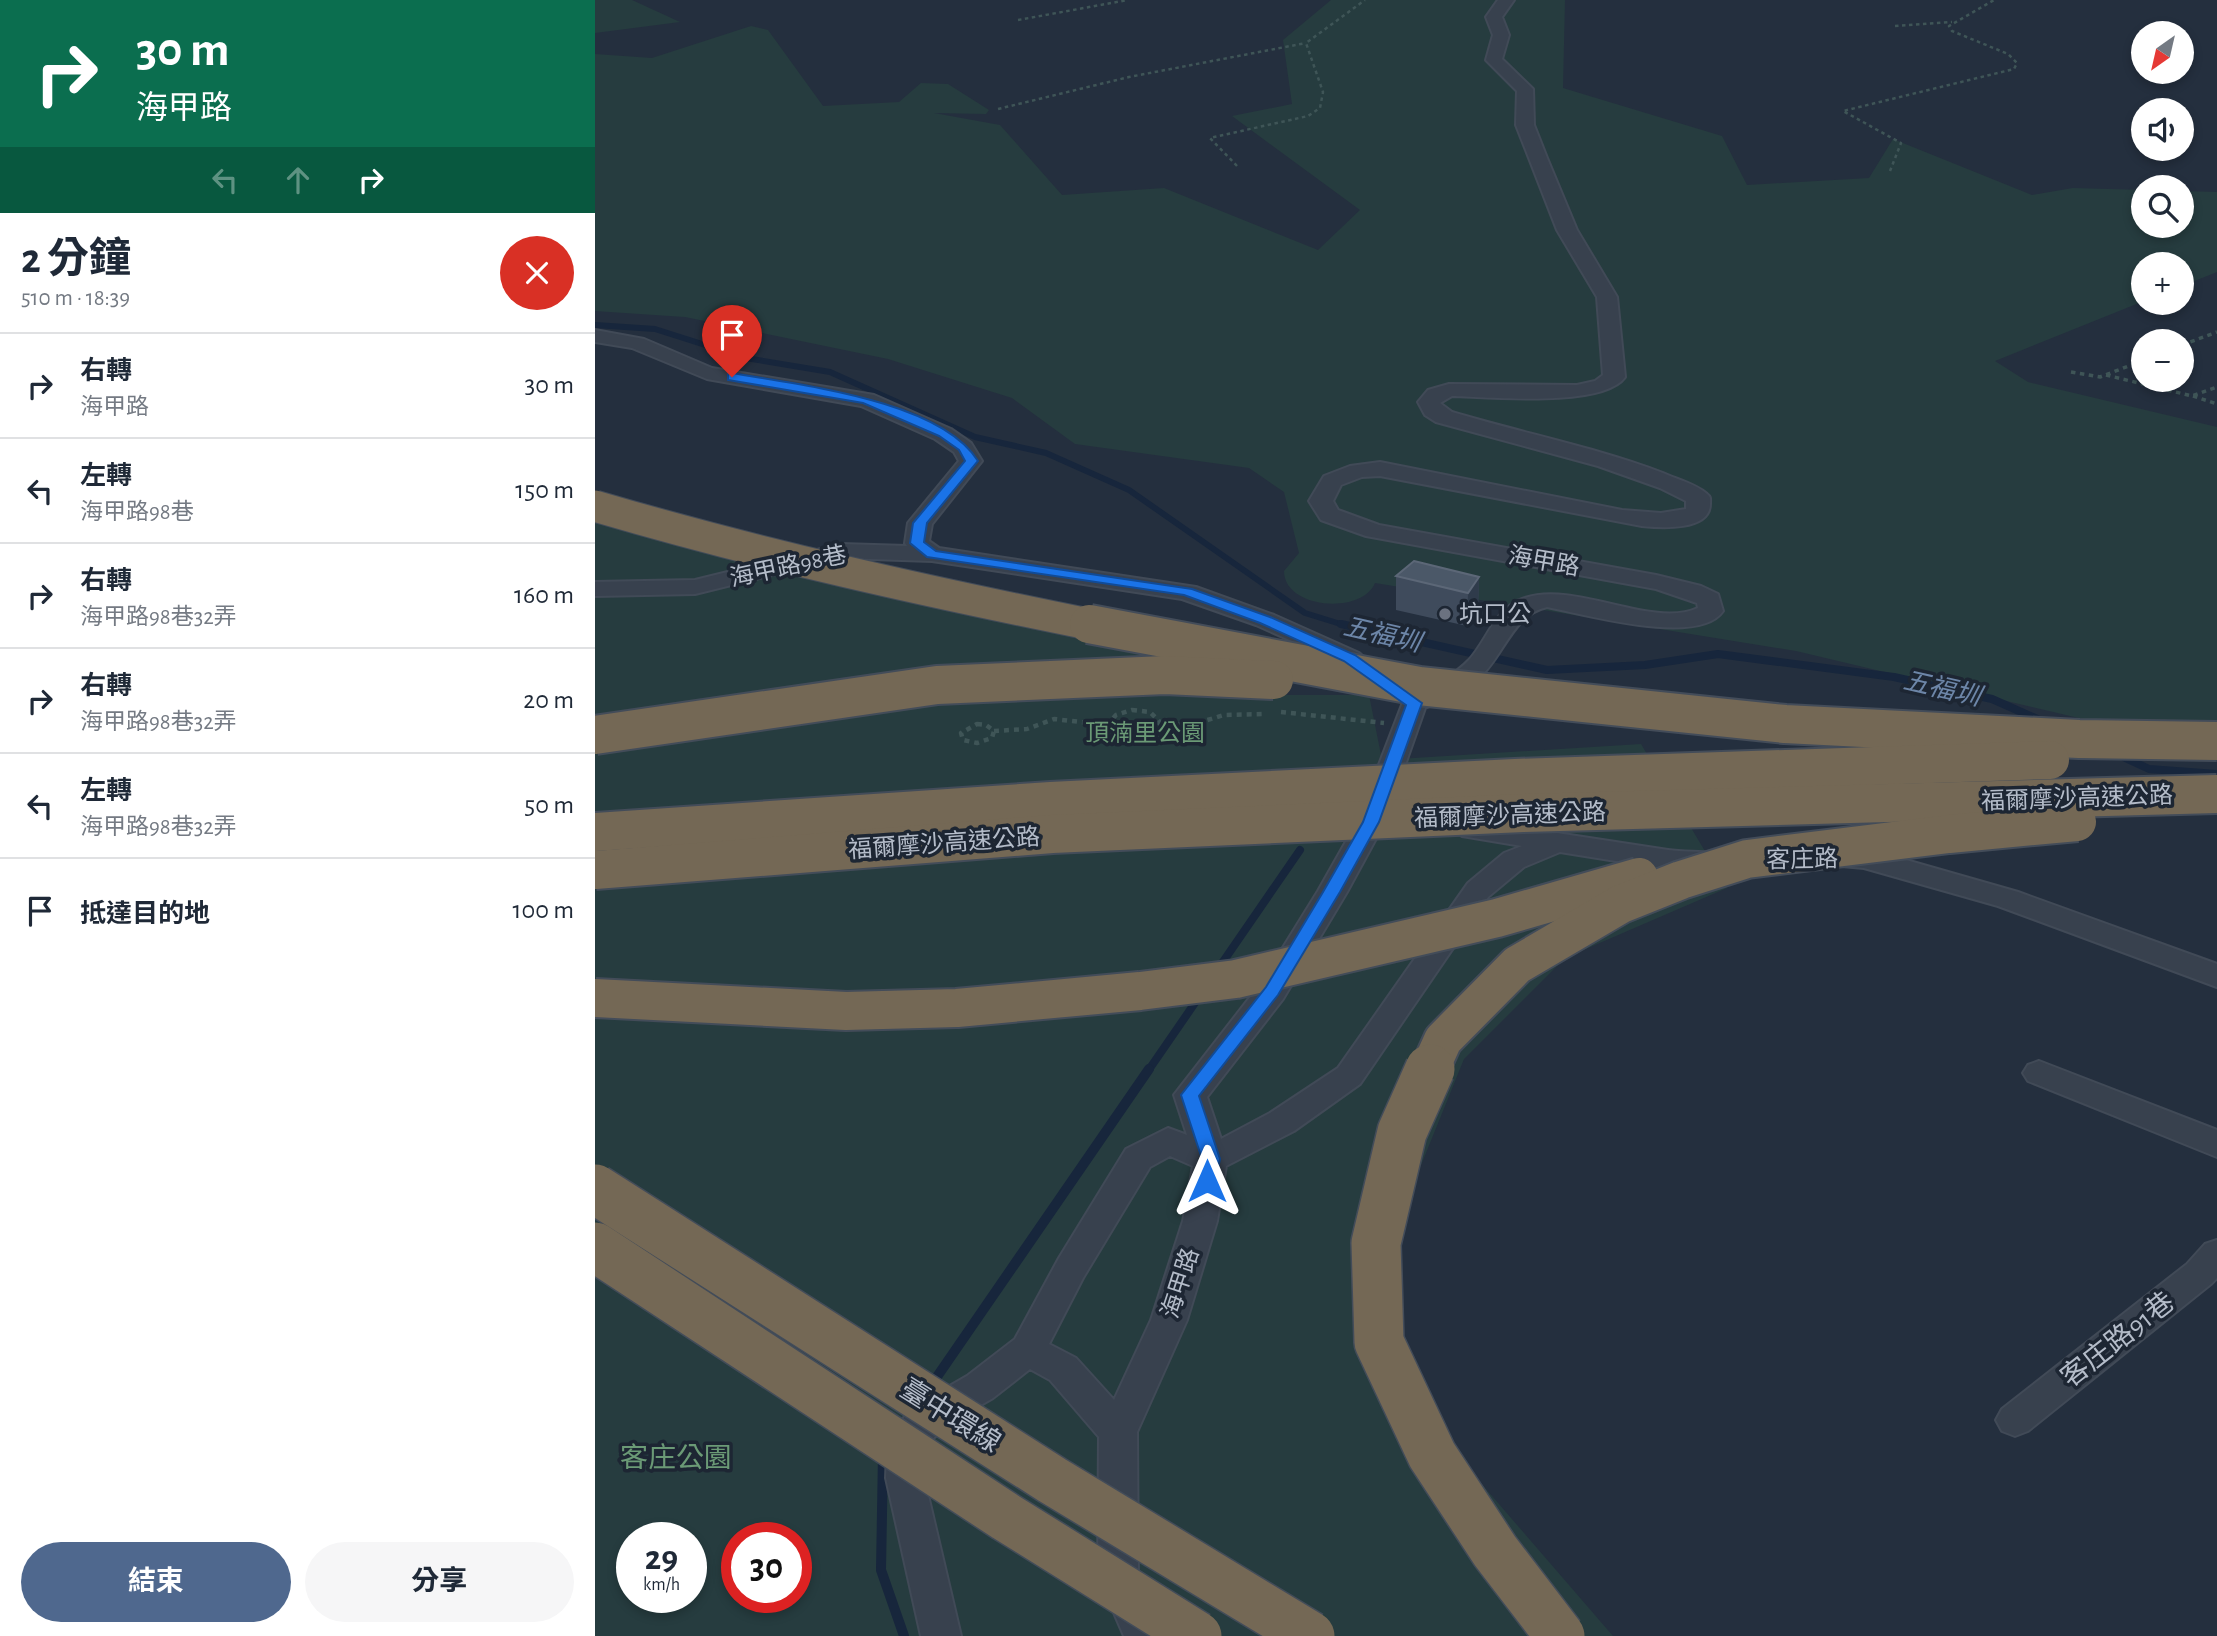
<!DOCTYPE html>
<html lang="zh-TW">
<meta charset="utf-8">
<style>
:root{--surface:#fff;--page:#f6f6f7;--text:#1f2937;--muted:#747a83;--line:#e0e1e3;--accent:#4f688e}
body{margin:0;font-family:"Alegreya Sans","Noto Sans TC",sans-serif;background:var(--page);color:var(--text);height:100vh;display:flex;flex-direction:column;font-size:26px;white-space:nowrap}
*{box-sizing:border-box;margin:0}
p{font-size:23px;color:var(--muted)}
.icon{flex:none;width:38px;height:38px;fill:none;stroke:currentColor;stroke-width:2;stroke-linecap:round;stroke-linejoin:round}
.map{position:relative;flex:1;overflow:hidden}
.drawer{display:flex;flex-direction:column;background:var(--surface);width:595px}
.drawer>*{flex:none}
.hud{background:#0b6e4f;color:#fff;overflow:hidden}
.needle{width:46px;rotate:214deg}
.tools{position:absolute;left:1536px;top:21px;display:grid;gap:14px}
.tools a{display:grid;place-items:center;width:63px;height:63px;border-radius:50%;background:var(--surface);box-shadow:0 4px 10px #0003;font-size:35px}
.speed{position:absolute;left:21px;top:1522px;display:flex;gap:14px;font-size:35px;font-weight:700;text-align:center}
.speed>*{display:grid;place-content:center;width:91px;height:91px;border-radius:50%;background:var(--surface);box-shadow:0 4px 10px #0003;line-height:1}
.speed small{font-size:18px;font-weight:400}
.speed .limit{border:10px solid #d22;background:#fff;color:#111}
.pin{position:absolute;display:grid;place-items:center;width:60px;height:60px;color:#fff;margin:-72px -30px;border-radius:50% 50% 50% 0;rotate:-45deg;box-shadow:0 0 7px #0007}
.pin .icon{rotate:45deg}
.me{position:absolute;width:77px;margin:-38px;rotate:0deg;stroke-linejoin:round;filter:drop-shadow(0 0 5px #0008)}
.turn{display:flex;align-items:center;gap:24px;height:147px;padding:0 21px;font-size:32px}
.turn .icon{width:91px;height:91px;stroke-width:2.5}
.turn b{display:block;font-size:49px;line-height:60px}
.lanes{display:flex;align-items:center;height:66px;padding:0 21px;background:#0003;justify-content:center;gap:35px;direction:ltr}
.lanes .off{opacity:.35}
.round{display:grid;place-items:center;flex:none;width:74px;height:74px;border-radius:37px;background:var(--page)}
.headline{display:flex;align-items:center;justify-content:space-between;height:119px;padding:0 21px}
h1{font-size:42px;font-weight:700;line-height:52px}
.action{display:flex;gap:14px;margin-top:auto;padding:14px 21px}
.action a{flex:1;height:80px;border-radius:42px;background:var(--accent);color:#fff;font-size:28px;font-weight:700;line-height:80px;text-align:center}
.action a+a{background:var(--page);color:var(--text)}
ul{padding:0;list-style:none}
li{display:flex;align-items:center;gap:21px;height:105px;padding:0 21px;border-top:2px solid var(--line)}
li div{flex:1}
li b{display:block;font-size:26px}
li em{font-style:normal}
main{display:flex;flex:1;min-height:0}
.map>svg:first-child{display:block}
.green{fill:#263c3f;fill-rule:evenodd}
.lines{fill:none;stroke-linecap:round;stroke-linejoin:round}
.stream-far2{stroke:#17263c;stroke-width:6}
.stream-far1{stroke:#17263c;stroke-width:8}
.stream{stroke:#17263c;stroke-width:10}
.minor-casing{stroke:#414a57;stroke-width:4}
.path-far2{stroke:#3f5557;stroke-width:2.5;stroke-dasharray:3.5 3.5;stroke-linecap:butt}
.path-far1{stroke:#3f5557;stroke-width:3.5;stroke-dasharray:4.5 4.5;stroke-linecap:butt}
.path{stroke:#3f5557;stroke-width:4.5;stroke-dasharray:5 5;stroke-linecap:butt}
.minor{fill:#38414e;fill-rule:evenodd}
.highway-bridge-far2-casing{stroke:#434c59;stroke-width:33;stroke-linecap:butt}
.highway-bridge-far1-casing{stroke:#434c59;stroke-width:42;stroke-linecap:butt}
.highway-bridge-casing{stroke:#434c59;stroke-width:52;stroke-linecap:butt}
.highway-bridge-far2{stroke:#746855;stroke-width:31}
.highway-bridge-far1{stroke:#746855;stroke-width:38}
.highway-bridge{stroke:#746855;stroke-width:49}
.wall{fill:#3f4b5c}
.shaded-wall{fill:#2f3b4b}
.building{fill:#4b5868;stroke:#5c6777;stroke-width:2}
.route{fill:#1a73e8;stroke:#114b97;stroke-width:2}
.worship-dot{fill:#6b7280;stroke:#1d2633;stroke-width:2.5}
.labels{text-anchor:middle;stroke-width:7;stroke-linejoin:round;paint-order:stroke}
.street-label{font-size:24px;fill:#b4bcc9;stroke:#1d2633}
.poi-label{font-size:24px;fill:#b4bcc9;stroke:#1d2633;text-anchor:start}
.park-label{font-size:24px;fill:#6b9a76;stroke:#1d2633}
.water-label{font-size:26px;font-style:italic;fill:#6d86a8;stroke:#1d2633}
.near-street-label{font-size:28px;fill:#b4bcc9;stroke:#1d2633}
.near-park-label{font-size:28px;fill:#6b9a76;stroke:#1d2633}
</style>
<main>
<section class="drawer">
<div class="hud">
<div class="turn"><svg class="icon" aria-label="right" viewBox="0 0 24 24"><path d="M7 20v-9h11M14 6l5 5-5 5"/></svg><div><b>30 m</b>海甲路</div></div>
<div class="lanes"><svg class="icon off" aria-label="left" viewBox="0 0 24 24"><path d="M17 20v-9H6M10 6l-5 5 5 5"/></svg><svg class="icon off" aria-label="ahead" viewBox="0 0 24 24"><path d="M12 20V5M6 11l6-6 6 6"/></svg><svg class="icon" aria-label="right" viewBox="0 0 24 24"><path d="M7 20v-9h11M14 6l5 5-5 5"/></svg></div>
</div>
<div class="headline"><div><h1>2 分鐘</h1><p>510 m · 18:39</p></div><a class="round" style="background:#d93025;color:#fff"><svg class="icon" aria-label="close" viewBox="0 0 24 24"><path d="M6 6l12 12M18 6L6 18"/></svg></a></div>
<ul>
<li><svg class="icon" aria-label="right" viewBox="0 0 24 24"><path d="M7 20v-9h11M14 6l5 5-5 5"/></svg><div><b>右轉</b><p>海甲路</p></div><em>30 m</em></li>
<li><svg class="icon" aria-label="left" viewBox="0 0 24 24"><path d="M17 20v-9H6M10 6l-5 5 5 5"/></svg><div><b>左轉</b><p>海甲路98巷</p></div><em>150 m</em></li>
<li><svg class="icon" aria-label="right" viewBox="0 0 24 24"><path d="M7 20v-9h11M14 6l5 5-5 5"/></svg><div><b>右轉</b><p>海甲路98巷32弄</p></div><em>160 m</em></li>
<li><svg class="icon" aria-label="right" viewBox="0 0 24 24"><path d="M7 20v-9h11M14 6l5 5-5 5"/></svg><div><b>右轉</b><p>海甲路98巷32弄</p></div><em>20 m</em></li>
<li><svg class="icon" aria-label="left" viewBox="0 0 24 24"><path d="M17 20v-9H6M10 6l-5 5 5 5"/></svg><div><b>左轉</b><p>海甲路98巷32弄</p></div><em>50 m</em></li>
<li><svg class="icon" aria-label="arrive" viewBox="0 0 24 24"><path d="M6 21V4h12l-3 4 3 4H6"/></svg><div><b>抵達目的地</b></div><em>100 m</em></li>
</ul>
<div class="action"><a>結束</a><a>分享</a></div>
</section>
<div class="map">
<svg width="1622" height="1636" viewBox="0 0 1622 1636">
<rect width="100%" height="100%" fill="#242f3e"/>
<g class="green">
<path d="M0,0H37L85,22L0,33Z"/>
<path d="M736,0H970L968,88L1127,136L1152,185L1274,178L1298,139L1437,195L1478,188L1549,190V226H1587V191L1622,192V272L1587,286V264H1549V301L1400,361L1433,382L1622,427V744L1526,728L1201,651L780,583C767,615 689,609 689,571L704,553L689,492L654,468L480,444L417,398L293,359L90,317L0,311V54L57,58L156,26L173,30L228,106L304,102L326,83L353,84L394,110L391,114L339,113L405,125L467,195L569,188L723,250L765,210L637,116L697,104L688,40Z"/>
<path d="M0,492L388,597L676,695H774L787,760L1046,744L1132,888L970,958L869,1059L816,1190L793,1305L859,1452L1018,1636H0ZM37,1538H96V1598H37ZM142,1538H201V1598H142Z"/>
</g>
<g class="lines">
<path class="stream-far2" d="M0,325L60,329L151,358L235,372L380,437L451,453L534,490L710,613L752,626"/>
<g class="stream-far1">
<path d="M746,624L952,670L1050,665L1123,654L1299,677L1397,699L1449,722"/>
<path d="M1524,755L1554,769L1622,774"/>
<path d="M623,969L705,850"/>
<path d="M553,1071L604,997"/>
</g>
<g class="stream">
<path d="M337,1384L554,1069"/>
<path d="M288,1455L286,1570L309,1636"/>
</g>
<g class="minor-casing">
<g id="minor">
<path d="M903,0H919L907,17L914,35L907,59L938,89L939,125L952,158L982,230L1022,297L1030,377C1008,408 894,397 857,396L845,403L857,412C927,433 1000,447 1068,473C1081,479 1101,484 1112,494C1116,497 1115,499 1115,504C1115,531 1066,528 1047,526L785,476L767,477L746,485L738,501L743,510L784,525L1061,575L1106,586L1123,594L1128,611C1104,647 989,614 952,607C917,615 909,656 884,678C869,692 849,699 830,708L790,822L752,892L688,999L612,1097L626,1139L675,1113L743,1068L873,883L909,853L927,846L867,836L863,829L867,822L877,820C943,830 1007,840 1073,850C1092,853 1113,850 1131,855L1135,862L1131,869L1096,873L965,852L929,867L893,897L765,1084L699,1131L631,1166L622,1221L592,1320L542,1432L543,1576L569,1636H529L503,1576L504,1437L455,1380L435,1369L398,1398L358,1421L336,1440L330,1452L329,1478L366,1636H326L291,1478L292,1451L298,1439L310,1416L332,1399L372,1376L420,1339L464,1258L531,1149L573,1128L592,1135L579,1095L666,983L723,891L762,822L810,697C832,687 856,679 874,660C893,639 900,607 930,598C981,581 1057,629 1103,608L1102,603L1061,589L771,536L726,520L714,501L729,476L755,466L785,462L1027,510L1066,513L1091,509V501L1065,488L1003,466L841,422L830,415L823,402L833,390L854,384L982,385L1000,381L1008,375L1002,297L962,230L934,158L921,125L922,91L891,60L898,35L891,17ZM575,1156L598,1166L588,1221L556,1320L519,1400L481,1358L454,1344L488,1278L555,1167Z"/>
<path d="M0,330L49,339L117,368L279,395L356,429L376,443L387,461L337,524L334,541L344,548L601,587L679,615L764,653L781,668L777,673L768,676L759,673L746,663L661,625L587,599L337,561L246,558L100,594L0,596V582L100,580L246,544L312,546L310,543L313,523L364,461L359,452L340,439L266,406L112,379L37,348L0,342Z"/>
<path d="M1245,848H1269L1423,892L1622,964V987L1403,906L1269,868L1235,865L1231,858L1235,851Z"/>
<path d="M1444,1061L1622,1130V1157L1433,1081L1428,1073L1433,1065Z"/>
<path d="M1622,1240V1278L1616,1284L1433,1431L1420,1436L1407,1431L1401,1420L1407,1409L1592,1264L1610,1244Z"/>
</g>
</g>
<g class="path-far2">
<path d="M423,20L533,0"/>
<path d="M1300,26L1357,22"/>
<path d="M403,109L534,77L711,43"/>
<path d="M642,166L615,138L713,116L725,108L728,92L711,43L770,0"/>
<path d="M1295,171L1306,143L1248,111L1419,69L1422,63L1413,54L1357,31L1354,26L1399,0"/>
</g>
<g class="path-far1">
<path d="M1587,345L1622,332"/>
<path d="M1476,372L1505,377L1549,360"/>
<path d="M1511,375L1597,396L1622,387"/>
<path d="M1598,396L1622,404"/>
</g>
<g class="path">
<path d="M537,710L555,712L564,721L561,732L538,740L515,735L512,725L521,715Z"/>
<path d="M686,712L789,723"/>
<path d="M382,724L391,725L399,731L397,738L382,743L368,740L366,733Z"/>
<path d="M563,725L599,724L629,715L671,714"/>
<path d="M399,731L432,729L459,719L512,725"/>
</g>
<use href="#minor" class="minor"/>
<g class="highway-bridge-far2-casing">
<path id="highway-bridge-far2" d="M0,506C166,555 334,592 503,626"/>
</g>
<g class="highway-bridge-far1-casing">
<g id="highway-bridge-far1">
<path d="M494,624L824,686L1190,724L1484,739L1622,741"/>
<path d="M0,735L342,685L570,675L679,680"/>
<path d="M0,832L456,801L920,778L1455,760"/>
<path d="M0,870L457,834L928,813L1622,794"/>
<path d="M0,998L251,1011L362,1008L545,991L641,979L902,918L1044,877"/>
<path d="M834,1071L848,1040L922,965L1026,904L1086,880L1152,859L1354,834L1482,822"/>
</g>
</g>
<g class="highway-bridge-casing">
<g id="highway-bridge">
<path d="M835,1069L807,1132L781,1243L784,1342L837,1455L900,1551L965,1636"/>
<path d="M0,1189L457,1480L715,1636"/>
<path d="M0,1247L411,1517L602,1636"/>
</g>
</g>
<use href="#highway-bridge-far2" class="highway-bridge-far2"/>
<use href="#highway-bridge-far1" class="highway-bridge-far1"/>
<use href="#highway-bridge" class="highway-bridge"/>
</g>
<path class="wall" d="M801,576L884,577L883,610L872,626L801,610Z"/>
<path class="shaded-wall" d="M884,577L883,610L872,626L873,593Z"/>
<path class="building" d="M819,561L884,577L873,593L801,576Z"/>
<path class="route" d="M137,373C204,385 345,400 383,461L332,523L329,542L341,551L597,589L675,617L760,655L827,703L784,822L745,892L683,995L604,1096L625,1159L619,1187L612,1189L606,1187L603,1181L607,1159L586,1095L671,987L728,892L768,822L811,705L749,661L665,623L589,595L332,557L315,543L318,523L370,461L364,450L344,436L268,403L133,380V374Z"/>
<circle class="worship-dot" cx="850" cy="614" r="7"/>
<g class="labels">
<g class="street-label">
<text transform="translate(949 561) rotate(10)" y="8">海甲路</text>
<text transform="translate(193 566) rotate(-12)" y="8">海甲路98巷</text>
<text transform="translate(1482 798) rotate(-2)" y="8">福爾摩沙高速公路</text>
<text transform="translate(915 815) rotate(-2)" y="8">福爾摩沙高速公路</text>
<text transform="translate(349 843) rotate(-4)" y="8">福爾摩沙高速公路</text>
<text transform="translate(1207 859) rotate(-1)" y="8">客庄路</text>
<text transform="translate(585 1283) rotate(-72)" y="8">海甲路</text>
</g>
<g class="poi-label">
<text x="864" y="622">坑口公</text>
</g>
<g class="park-label">
<text x="550" y="741">頂湳里公園</text>
</g>
<g class="water-label">
<text transform="translate(787 634) rotate(13)" y="9">五福圳</text>
<text transform="translate(1347 688) rotate(13)" y="9">五福圳</text>
</g>
<g class="near-street-label">
<text transform="translate(1522 1339) rotate(-38)" y="10">客庄路91巷</text>
<text transform="translate(356 1415) rotate(32)" y="10">臺中環線</text>
</g>
<g class="near-park-label">
<text x="81" y="1467">客庄公園</text>
</g>
</g>
</svg>
<div class="tools">
<a><svg class="needle" viewBox="-14 -14 28 28"><path d="M0-13l5 13h-10z" fill="#e53935"/><path d="M0 13l5-13h-10z" fill="#747a83"/></svg></a>
<a><svg class="icon" aria-label="sound" viewBox="0 0 24 24"><path d="M4 9h4l5-4v14l-5-4H4zM17 9q2 3 0 6"/></svg></a>
<a><svg class="icon" aria-label="search" viewBox="0 0 24 24"><circle cx="10" cy="10" r="6"/><path d="M15 15l6 6"/></svg></a>
<a>+</a>
<a>−</a>
</div>
<div class="speed"><div>29<small>km/h</small></div><div class="limit">30</div></div>
<div class="pin" style="left:137px;top:377px;background:#d93025"><svg class="icon" aria-label="arrive" viewBox="0 0 24 24"><path d="M6 21V4h12l-3 4 3 4H6"/></svg></div>
<svg class="me" style="left:612px;top:1181px" viewBox="-20 -20 40 40"><path d="M0-17L14 15 0 8-14 15z" fill="#1a73e8" stroke="#fff" stroke-width="4"/></svg>
</div>
</main>
